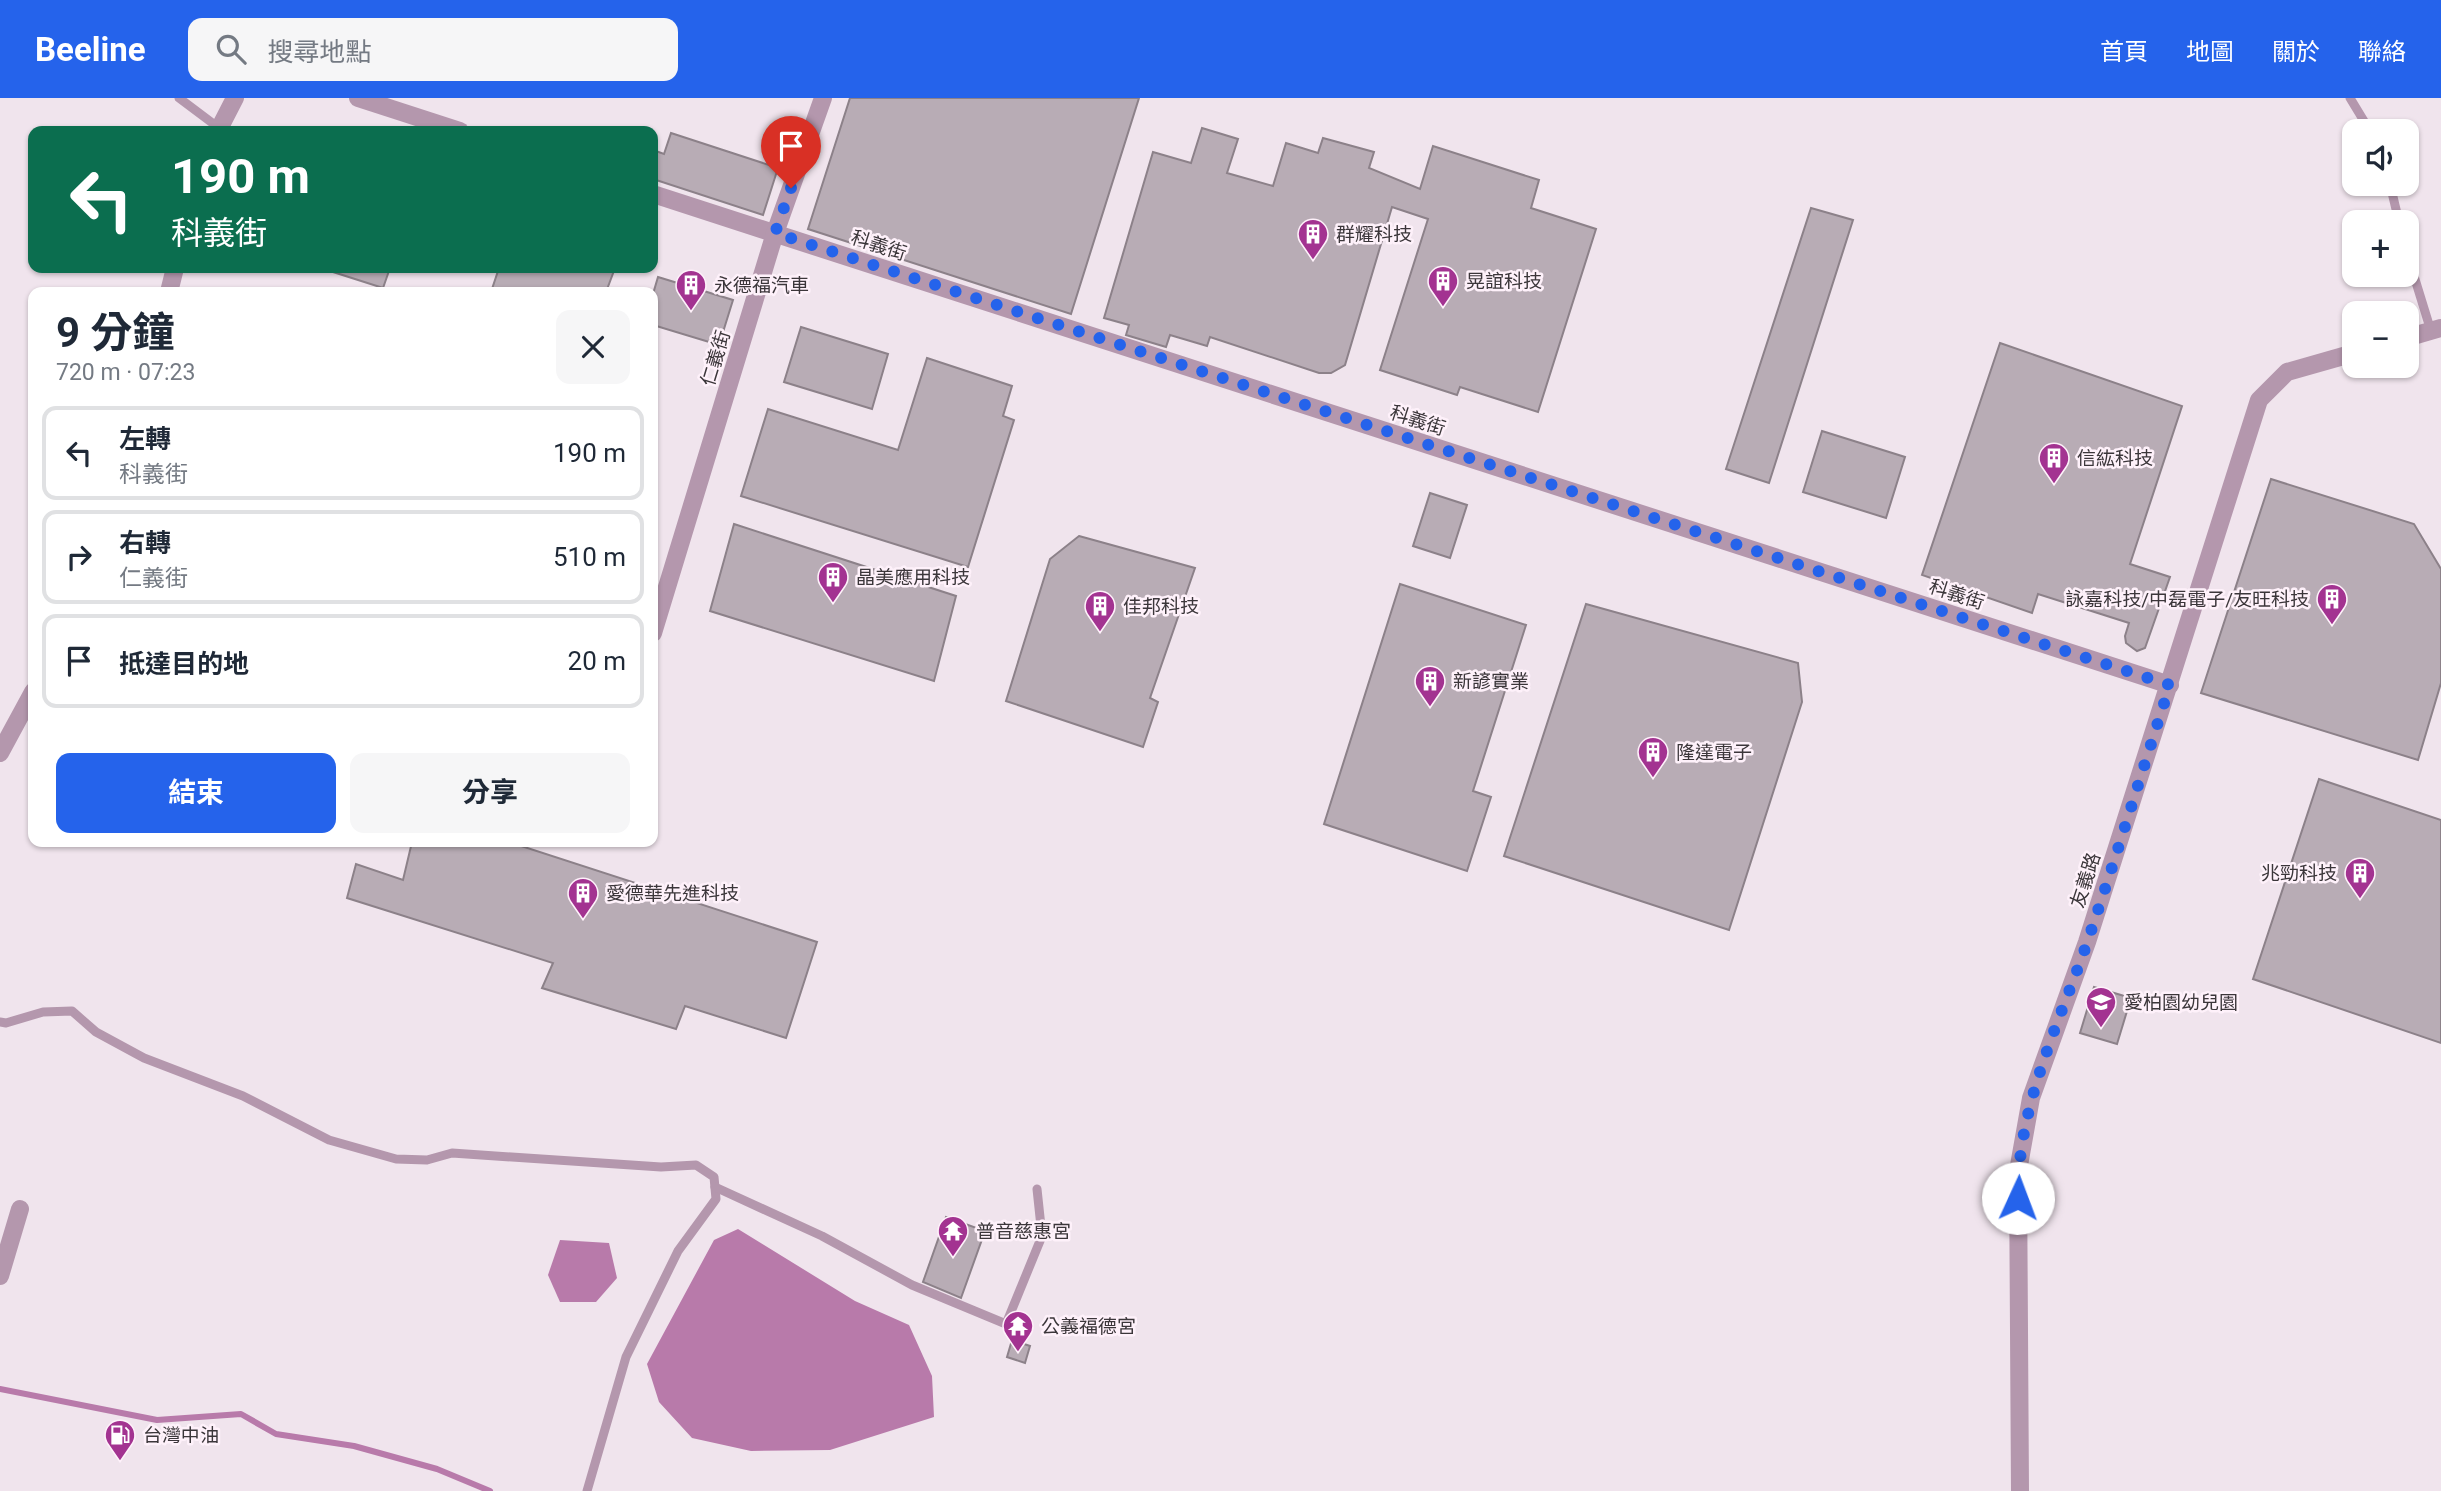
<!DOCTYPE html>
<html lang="zh-TW">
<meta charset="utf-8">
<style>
:root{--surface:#fff;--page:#f6f6f7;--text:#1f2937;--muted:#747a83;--line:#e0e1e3;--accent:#2563eb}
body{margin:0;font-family:Roboto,"Noto Sans TC",sans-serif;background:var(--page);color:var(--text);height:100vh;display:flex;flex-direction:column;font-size:26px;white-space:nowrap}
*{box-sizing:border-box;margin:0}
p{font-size:23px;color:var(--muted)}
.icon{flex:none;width:38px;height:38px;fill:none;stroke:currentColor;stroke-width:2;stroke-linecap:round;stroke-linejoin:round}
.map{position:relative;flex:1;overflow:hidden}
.panel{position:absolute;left:28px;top:189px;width:630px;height:560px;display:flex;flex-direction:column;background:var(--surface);border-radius:14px;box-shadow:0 2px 5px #0004}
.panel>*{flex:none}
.guide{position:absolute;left:28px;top:28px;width:630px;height:147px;border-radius:14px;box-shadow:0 2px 5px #0004;background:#0b6e4f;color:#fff;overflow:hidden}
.buttons{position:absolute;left:2342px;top:21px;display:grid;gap:14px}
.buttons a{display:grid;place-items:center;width:77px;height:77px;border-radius:14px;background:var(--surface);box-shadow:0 2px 5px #0004;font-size:35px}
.pin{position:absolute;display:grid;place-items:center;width:60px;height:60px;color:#fff;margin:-72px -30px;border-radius:50% 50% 50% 0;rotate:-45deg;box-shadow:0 0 7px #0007}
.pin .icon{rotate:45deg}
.me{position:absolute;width:77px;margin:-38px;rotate:2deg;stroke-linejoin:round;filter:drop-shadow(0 0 5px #0008)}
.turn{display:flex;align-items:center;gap:24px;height:147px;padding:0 28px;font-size:32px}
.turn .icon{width:91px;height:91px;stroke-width:2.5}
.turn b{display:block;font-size:49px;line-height:60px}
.round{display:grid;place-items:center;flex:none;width:74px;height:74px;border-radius:14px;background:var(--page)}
.head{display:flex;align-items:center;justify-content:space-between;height:119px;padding:0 28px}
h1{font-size:42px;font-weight:700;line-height:52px}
.button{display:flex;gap:14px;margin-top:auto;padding:14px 28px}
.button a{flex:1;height:80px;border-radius:14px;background:var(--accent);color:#fff;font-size:28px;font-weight:700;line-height:80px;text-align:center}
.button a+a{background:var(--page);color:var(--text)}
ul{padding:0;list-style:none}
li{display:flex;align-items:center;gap:21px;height:94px;margin:0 14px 10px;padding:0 14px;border:4px solid var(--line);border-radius:14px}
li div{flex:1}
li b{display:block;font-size:26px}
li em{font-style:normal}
header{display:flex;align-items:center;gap:42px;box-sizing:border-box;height:98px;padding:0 35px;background:var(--accent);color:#fff}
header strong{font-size:33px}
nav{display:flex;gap:38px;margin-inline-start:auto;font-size:24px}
.search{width:490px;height:63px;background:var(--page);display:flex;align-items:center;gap:18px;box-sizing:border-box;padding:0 24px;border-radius:14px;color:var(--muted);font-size:26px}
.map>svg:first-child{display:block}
.water{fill:#b87aaa}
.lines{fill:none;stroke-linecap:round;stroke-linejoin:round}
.stream{stroke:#b87aaa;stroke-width:6}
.building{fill:#b8acb5;stroke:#8c8189;stroke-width:2}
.service{stroke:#b497ad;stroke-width:9}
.minor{stroke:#b497ad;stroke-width:18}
.tertiary{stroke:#b497ad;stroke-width:18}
.route{stroke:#2563eb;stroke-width:12;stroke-dasharray:0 21.6}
.labels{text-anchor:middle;stroke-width:5;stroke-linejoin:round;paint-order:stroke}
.poi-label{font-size:19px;fill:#3b363a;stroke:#fef1fa;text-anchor:start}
.street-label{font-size:19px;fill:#3b363a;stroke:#fef1fa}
</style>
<header>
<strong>Beeline</strong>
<div class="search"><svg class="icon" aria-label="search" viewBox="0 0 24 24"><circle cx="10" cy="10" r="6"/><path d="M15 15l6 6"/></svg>搜尋地點</div>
<nav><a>首頁</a><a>地圖</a><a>關於</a><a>聯絡</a></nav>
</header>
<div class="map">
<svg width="2441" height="1393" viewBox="0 0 2441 1393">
<rect width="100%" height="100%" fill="#f0e4ed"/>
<g class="water">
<path d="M738,1131L855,1203L909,1227L932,1278L934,1319L830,1352L751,1353L692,1340L659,1304L647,1266L714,1142Z"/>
<path d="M560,1142L609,1145L617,1180L596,1204H560L548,1177Z"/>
</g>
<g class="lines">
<path class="stream" d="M0,1291L157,1322L241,1316L276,1336L354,1348L437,1371L490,1393"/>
</g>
<g class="building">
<path d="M850,0H1139L1071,216L808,131Z"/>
<path d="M1202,30L1238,41L1227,75L1273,88L1286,45L1318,55L1323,40L1374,54L1369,70L1420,91L1433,48L1539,82L1531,110L1596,131L1538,314L1460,289L1457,297L1380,272L1428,121L1392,109L1345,267L1331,275H1319L1210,239L1207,248L1170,237L1166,249L1126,237L1129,227L1104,220L1153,54L1191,65Z"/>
<path d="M671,35L778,70L763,117L653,81V52L664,56Z"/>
<path d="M1811,110L1853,122L1769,385L1726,371Z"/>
<path d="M331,170H390L383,190L330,173Z"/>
<path d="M499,170H615L606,194H491Z"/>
<path d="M658,179L733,202L719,247L653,227V196Z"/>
<path d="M801,229L888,256L872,311L784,284Z"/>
<path d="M2000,245L2182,308L2130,466L2170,479L2145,550L2137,553L2126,545L2125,538L2129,525L2038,496L2032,515L1922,477Z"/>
<path d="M927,260L1012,288L1003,318L1014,322L968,469L741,398L768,311L898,352Z"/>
<path d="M1822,333L1905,359L1886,420L1803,394Z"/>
<path d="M2271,381L2414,426L2441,471V585L2418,662L2201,595Z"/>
<path d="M1430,395L1467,407L1450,460L1413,448Z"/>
<path d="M734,426L956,498L934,583L710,513Z"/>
<path d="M1079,438L1195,470L1150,600L1158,604L1143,649L1006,603L1050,461Z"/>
<path d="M1400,486L1526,527L1473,693L1491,699L1467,773L1324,726Z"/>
<path d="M1586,506L1798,565L1802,604L1729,832L1504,758Z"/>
<path d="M2319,681L2441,722V945L2253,881Z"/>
<path d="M412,744H509L817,844L786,940L685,908L676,931L542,890L553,865L347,800L356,766L403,782Z"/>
<path d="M2094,889L2131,900L2117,946L2080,935Z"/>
<path d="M946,1119L985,1133L961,1200L923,1184Z"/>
<path d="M1012,1242L1030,1248L1025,1265L1007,1259Z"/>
</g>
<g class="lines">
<g class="service">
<path d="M179,0L219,30"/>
<path d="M2350,0L2370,33"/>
<path d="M2390,86L2399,124"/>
<path d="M2406,152L2431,233"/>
<path d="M0,924L6,925L43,914L72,913L96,934L144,960L243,998L329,1042L396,1061L427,1062L452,1055L661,1069L696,1067L714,1079L716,1101L678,1153L626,1259L587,1393"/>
<path d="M715,1089L822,1138L912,1187L1006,1226L1042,1138L1037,1091"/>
</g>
<g class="minor">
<path d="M358,0L460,33"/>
<path d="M653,96L2170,587"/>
<path d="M653,535L775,135L823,0"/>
<path d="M0,1178L20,1111"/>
</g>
<g class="tertiary">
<path d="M218,33L235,0"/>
<path d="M169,194L175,170"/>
<path d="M2406,240L2441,230"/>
<path d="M0,655L33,594"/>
<path d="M2020,1393L2018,1073L2031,1000L2087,844L2259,302L2287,274L2354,255"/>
</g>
</g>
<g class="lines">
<path class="route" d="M791,90L775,135L2170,587C2142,673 2116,760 2087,845C2058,928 2017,1010 2018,1100"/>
</g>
<defs>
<g id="building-pin" transform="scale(1.575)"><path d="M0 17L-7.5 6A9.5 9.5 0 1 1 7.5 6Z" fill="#a33391" stroke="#fef1fa"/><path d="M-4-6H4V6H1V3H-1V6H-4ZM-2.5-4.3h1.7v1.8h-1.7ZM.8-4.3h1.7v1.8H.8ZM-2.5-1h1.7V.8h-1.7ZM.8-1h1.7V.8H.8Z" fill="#fff"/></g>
<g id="school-pin" transform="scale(1.575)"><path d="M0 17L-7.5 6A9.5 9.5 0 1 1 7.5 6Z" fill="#a33391" stroke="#fef1fa"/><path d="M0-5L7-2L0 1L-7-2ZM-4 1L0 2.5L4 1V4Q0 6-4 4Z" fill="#fff"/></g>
<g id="temple-pin" transform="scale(1.575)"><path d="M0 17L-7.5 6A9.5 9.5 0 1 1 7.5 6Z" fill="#a33391" stroke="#fef1fa"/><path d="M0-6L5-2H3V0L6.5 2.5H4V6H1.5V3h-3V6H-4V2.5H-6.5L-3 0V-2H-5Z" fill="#fff"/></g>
<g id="fuel-pin" transform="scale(1.575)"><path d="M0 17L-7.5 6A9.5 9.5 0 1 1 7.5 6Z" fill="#a33391" stroke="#fef1fa"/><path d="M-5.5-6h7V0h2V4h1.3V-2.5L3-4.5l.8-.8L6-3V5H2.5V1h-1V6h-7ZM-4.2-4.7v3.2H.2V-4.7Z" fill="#fff"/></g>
</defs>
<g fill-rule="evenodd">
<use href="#building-pin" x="1313" y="136"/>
<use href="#building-pin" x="1443" y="183"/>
<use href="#building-pin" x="691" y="187"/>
<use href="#building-pin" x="2054" y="360"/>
<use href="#building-pin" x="833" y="479"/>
<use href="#building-pin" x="2332" y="501"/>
<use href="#building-pin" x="1100" y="508"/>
<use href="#building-pin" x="1430" y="583"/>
<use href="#building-pin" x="1653" y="654"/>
<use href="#building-pin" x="2360" y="775"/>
<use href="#building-pin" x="583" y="795"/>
<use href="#school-pin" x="2101" y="904"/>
<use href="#temple-pin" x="953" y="1133"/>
<use href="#temple-pin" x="1018" y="1228"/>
<use href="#fuel-pin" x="120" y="1337"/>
</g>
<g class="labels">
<g class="poi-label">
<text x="1336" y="143">群耀科技</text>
<text x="1466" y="190">晃誼科技</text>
<text x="714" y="194">永德福汽車</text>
<text x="2077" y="367">信紘科技</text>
<text x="856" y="486">晶美應用科技</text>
<text x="2309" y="508" text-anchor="end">詠嘉科技/中磊電子/友旺科技</text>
<text x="1123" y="515">佳邦科技</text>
<text x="1453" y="590">新諺實業</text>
<text x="1676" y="661">隆達電子</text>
<text x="2337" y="782" text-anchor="end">兆勁科技</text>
<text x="606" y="802">愛德華先進科技</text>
<text x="2124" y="911">愛柏園幼兒園</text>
<text x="976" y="1140">普音慈惠宮</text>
<text x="1041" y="1235">公義福德宮</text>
<text x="143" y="1344">台灣中油</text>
</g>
<g class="street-label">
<text transform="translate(879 147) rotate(18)" y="7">科義街</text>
<text transform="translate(715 260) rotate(-73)" y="7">仁義街</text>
<text transform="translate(1418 322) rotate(18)" y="7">科義街</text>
<text transform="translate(1957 496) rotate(18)" y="7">科義街</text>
<text transform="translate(2085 782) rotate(-72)" y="7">友義路</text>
</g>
</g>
</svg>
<div class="buttons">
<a><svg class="icon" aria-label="sound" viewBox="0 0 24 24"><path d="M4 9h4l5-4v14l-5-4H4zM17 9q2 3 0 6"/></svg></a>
<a>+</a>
<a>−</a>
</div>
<div class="pin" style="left:791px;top:90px;background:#d93025"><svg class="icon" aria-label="arrive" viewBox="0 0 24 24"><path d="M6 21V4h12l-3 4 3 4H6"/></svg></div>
<svg class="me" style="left:2018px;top:1100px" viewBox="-20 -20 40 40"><circle r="19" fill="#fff"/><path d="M0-13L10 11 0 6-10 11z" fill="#2563eb"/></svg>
<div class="guide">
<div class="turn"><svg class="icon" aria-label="left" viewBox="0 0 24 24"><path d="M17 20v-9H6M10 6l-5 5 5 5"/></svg><div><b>190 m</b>科義街</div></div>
</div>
<section class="panel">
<div class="head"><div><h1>9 分鐘</h1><p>720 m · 07:23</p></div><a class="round"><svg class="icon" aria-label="close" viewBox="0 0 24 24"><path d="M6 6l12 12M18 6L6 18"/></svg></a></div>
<ul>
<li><svg class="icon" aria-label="left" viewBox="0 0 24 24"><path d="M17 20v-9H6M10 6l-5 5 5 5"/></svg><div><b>左轉</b><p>科義街</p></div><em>190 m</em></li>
<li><svg class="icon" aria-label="right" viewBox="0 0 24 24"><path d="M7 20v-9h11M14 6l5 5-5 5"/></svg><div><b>右轉</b><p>仁義街</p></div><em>510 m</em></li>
<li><svg class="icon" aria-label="arrive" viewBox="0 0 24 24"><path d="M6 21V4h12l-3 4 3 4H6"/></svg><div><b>抵達目的地</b></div><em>20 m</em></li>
</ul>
<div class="button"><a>結束</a><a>分享</a></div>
</section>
</div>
